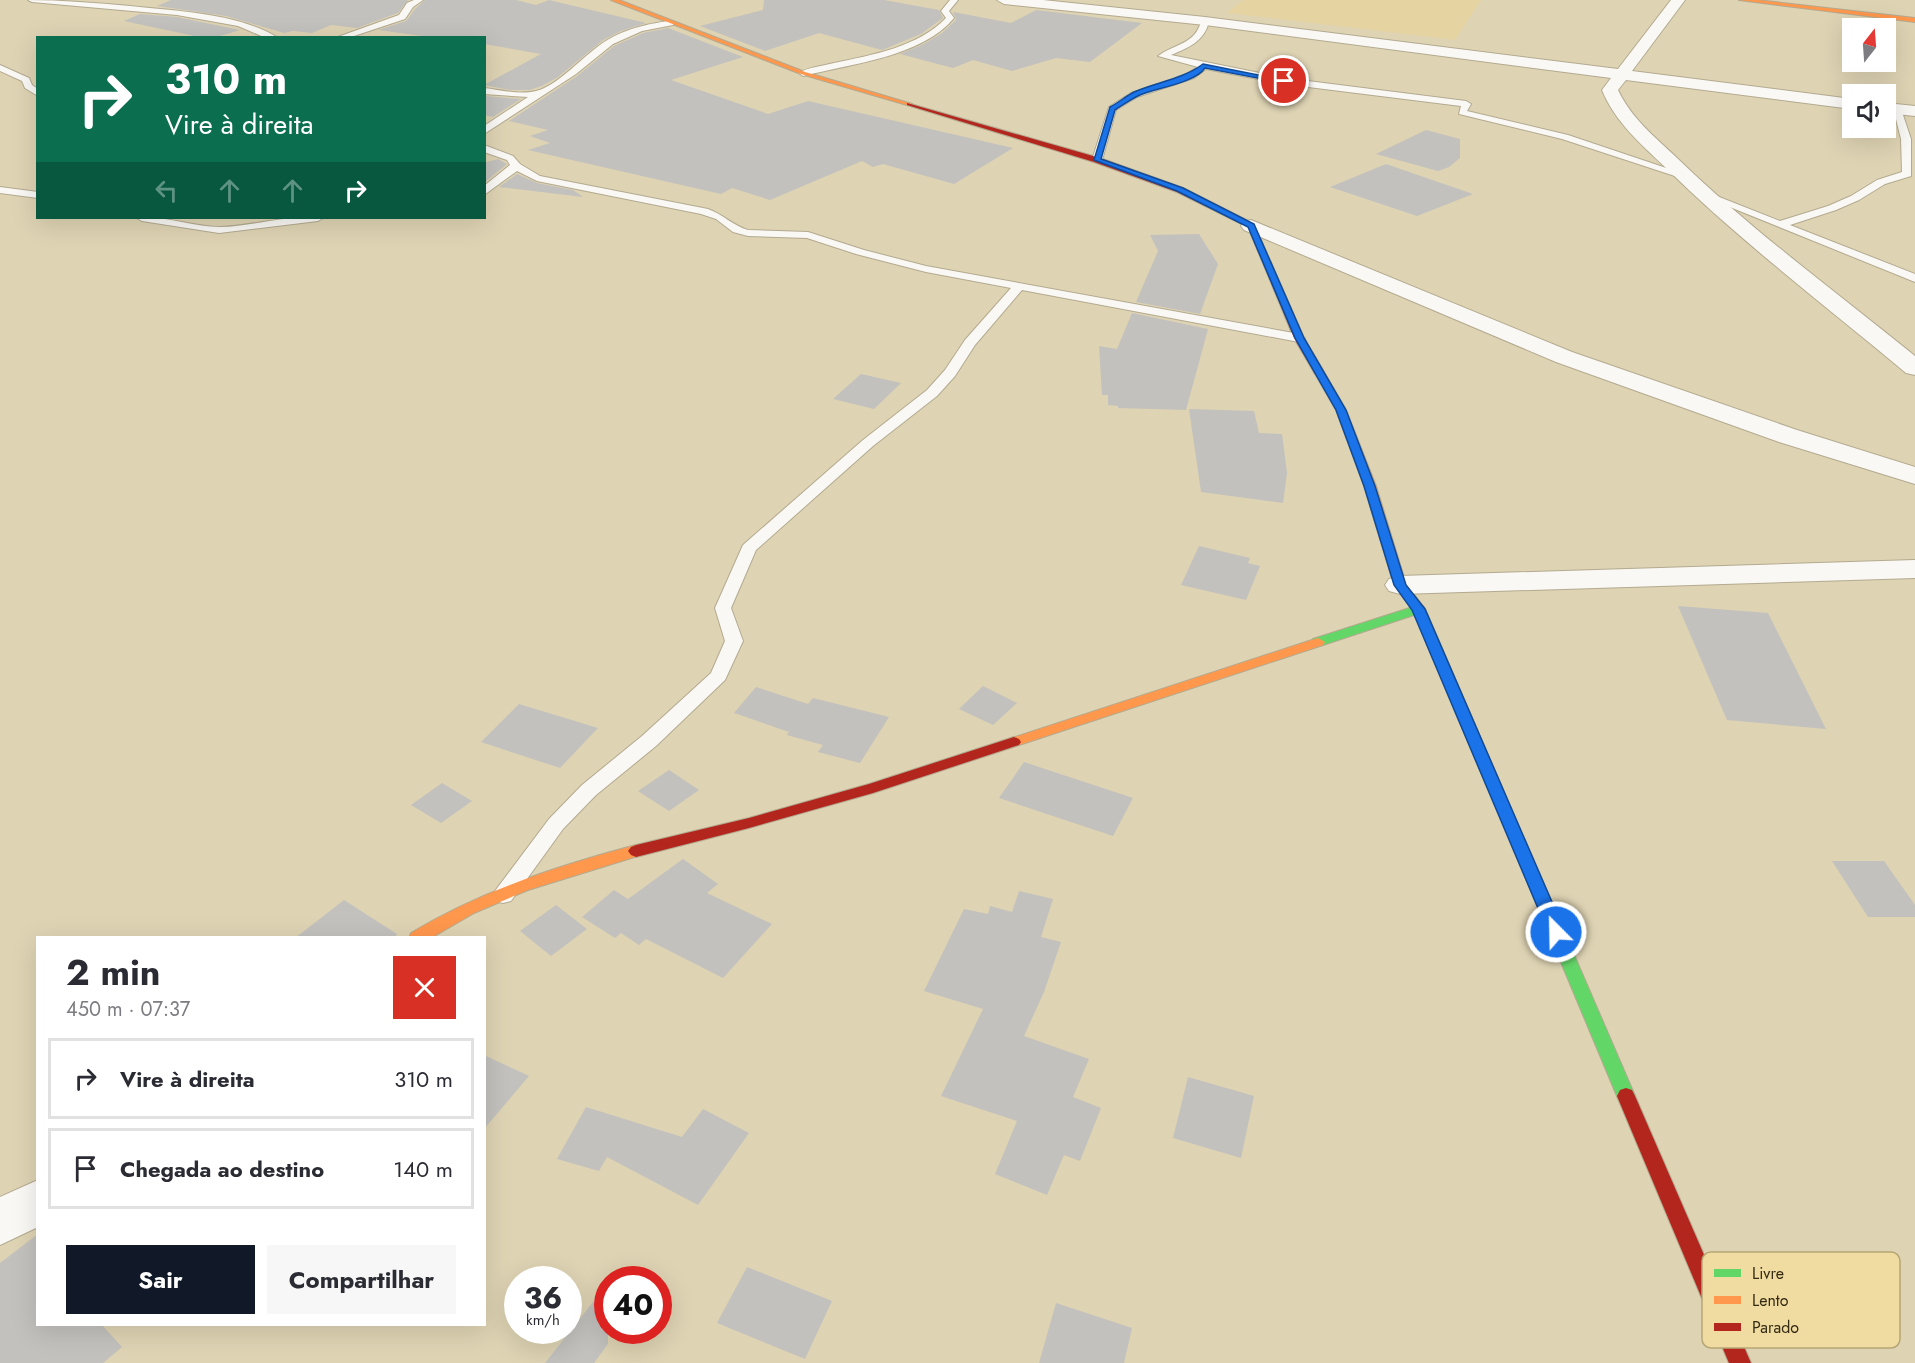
<!DOCTYPE html>
<html lang="pt">
<meta charset="utf-8">
<style>
:root{--surface:#fff;--page:#f7f7f7;--text:#2b2b33;--muted:#7c7c81;--line:#e1e1e2;--accent:#111827}
body{margin:0;font-family:Jost,sans-serif;background:var(--page);color:var(--text);height:100vh;display:flex;flex-direction:column;font-size:22px;white-space:nowrap}
*{box-sizing:border-box;margin:0}
p{font-size:20px;color:var(--muted)}
.icon{flex:none;width:33px;height:33px;fill:none;stroke:currentColor;stroke-width:2;stroke-linecap:round;stroke-linejoin:round}
.map{position:relative;flex:1;overflow:hidden}
.panel{position:absolute;left:36px;top:936px;width:450px;height:390px;display:flex;flex-direction:column;background:var(--surface);border-radius:0px;box-shadow:0 6px 24px #0002}
.panel>*{flex:none}
.guide{position:absolute;left:36px;top:36px;width:450px;height:183px;border-radius:0px;box-shadow:0 6px 24px #0002;background:#0b6e4f;color:#fff;overflow:hidden}
.needle{width:39px;rotate:17deg}
.tools{position:absolute;left:1842px;top:18px;display:grid;gap:12px}
.tools a{display:grid;place-items:center;width:54px;height:54px;border-radius:0px;background:var(--surface);box-shadow:0 6px 24px #0002;font-size:30px}
.speed{position:absolute;left:504px;top:1266px;display:flex;gap:12px;font-size:30px;font-weight:700;text-align:center}
.speed>*{display:grid;place-content:center;width:78px;height:78px;border-radius:50%;background:var(--surface);box-shadow:0 6px 24px #0002;line-height:1}
.speed small{font-size:15px;font-weight:400}
.speed .limit{border:9px solid #d22;background:#fff;color:#111}
.pin{position:absolute;display:grid;place-items:center;width:51px;height:51px;color:#fff;margin:-26px;border:3px solid #fff;border-radius:50%;box-shadow:0 2px 6px #0007}
.me{position:absolute;width:66px;margin:-33px;rotate:337deg;stroke-linejoin:round;filter:drop-shadow(0 0 4px #0008)}
.turn{display:flex;align-items:center;gap:21px;height:126px;padding:0 30px;font-size:27px}
.turn .icon{width:78px;height:78px;stroke-width:2.5}
.turn b{display:block;font-size:42px;line-height:51px}
.lanes{display:flex;align-items:center;height:57px;padding:0 30px;background:#0003;justify-content:center;gap:30px;direction:ltr}
.lanes .off{opacity:.35}
.round{display:grid;place-items:center;flex:none;width:63px;height:63px;border-radius:0px;background:var(--page)}
.summary{display:flex;align-items:center;justify-content:space-between;height:102px;padding:0 30px}
h1{font-size:36px;font-weight:700;line-height:45px}
.cta{display:flex;gap:12px;margin-top:auto;padding:12px 30px}
.cta a{flex:1;height:69px;border-radius:0px;background:var(--accent);color:#fff;font-size:24px;font-weight:700;line-height:69px;text-align:center}
.cta a+a{background:var(--page);color:var(--text)}
ul{padding:0;list-style:none}
li{display:flex;align-items:center;gap:18px;height:81px;margin:0 12px 9px;padding:0 18px;border:3px solid var(--line);border-radius:0px}
li div{flex:1}
li b{display:block;font-size:22px}
li em{font-style:normal}
.map>svg:first-child{display:block}
.built{fill:#e5d3a1}
.building{fill:#c2c1bd}
.lines{fill:none;stroke-linecap:round;stroke-linejoin:round}
.lane-casing{stroke:#b3aa90;stroke-width:2}
.street-casing{stroke:#b3aa90;stroke-width:2}
.fast-casing{stroke:#b3aa90;stroke-width:2}
.slow-casing{stroke:#b3aa90;stroke-width:2}
.jam-casing{stroke:#b3aa90;stroke-width:2}
.lane{fill:#faf8f4;fill-rule:evenodd}
.street{fill:#faf8f4;fill-rule:evenodd}
.fast{fill:#63d668;fill-rule:evenodd}
.slow{fill:#ff974d;fill-rule:evenodd}
.jam{fill:#b3261e;fill-rule:evenodd}
.route{fill:#1a73e8;stroke:#114b97;stroke-width:1.5}
.key{fill:#f0dba1;stroke:#b7a676;stroke-width:1.5}
.key-label{font-size:16px;fill:#322a13}
</style>
<div class="map">
<svg width="1915" height="1363" viewBox="0 0 1915 1363">
<rect width="100%" height="100%" fill="#ded3b3"/>
<path class="built" d="M1243,0H1481L1455,40L1227,13Z"/>
<g class="building">
<path d="M171,0H408L398,13L357,28L331,25L312,33L293,31L284,33L226,16L157,6Z"/>
<path d="M425,0H516L536,5L549,0L646,23L621,31L603,40L558,77L542,86L529,90H510L484,85L541,54L484,44V38H437L378,30L406,21L415,9Z"/>
<path d="M764,0H884L939,10L943,18L921,34L882,50L819,33L765,51L700,26L763,10Z"/>
<path d="M1036,10L1142,23L1090,62L1056,58L1012,71L973,60L953,68L900,54L924,44L942,33L956,20L953,12L1011,23Z"/>
<path d="M140,14L177,17L240,30L214,38H204L124,21Z"/>
<path d="M668,28L743,57L671,80L768,114L808,101L1013,148L954,184L883,164L873,167L862,161L770,200L732,188L721,194L528,150L550,143L530,136L548,130L509,121L577,76L614,46L643,33Z"/>
<path d="M484,96L521,99L493,117L484,115Z"/>
<path d="M1426,130L1460,139V158L1449,167L1438,171L1376,154Z"/>
<path d="M498,159L507,164L484,183V163Z"/>
<path d="M1386,164L1473,194L1417,216L1330,187Z"/>
<path d="M517,174L537,183L573,190L583,197L499,187Z"/>
<path d="M1199,234L1218,264L1200,314L1136,302L1158,251L1150,235Z"/>
<path d="M1132,313L1208,329L1186,410L1118,408V406L1108,405V395H1102L1099,346L1117,349Z"/>
<path d="M861,374L901,383L874,409L833,399Z"/>
<path d="M1189,409L1254,411L1259,433L1282,434L1287,473L1283,503L1201,492Z"/>
<path d="M1199,546L1250,558L1248,563L1260,566L1246,600L1181,585Z"/>
<path d="M1678,606L1768,613L1826,729L1727,720Z"/>
<path d="M983,686L1017,703L993,725L959,709Z"/>
<path d="M756,687L808,704L813,698L889,717L860,763L818,752L823,745L787,735L789,732L734,713Z"/>
<path d="M519,704L598,728L560,768L481,742Z"/>
<path d="M1024,762L1133,798L1113,836L999,798Z"/>
<path d="M669,770L699,790L669,811L638,791Z"/>
<path d="M442,783L472,801L441,823L411,805Z"/>
<path d="M683,859L718,884L707,893L772,924L723,978L646,939L639,945L621,933L615,938L582,917L614,890L628,899Z"/>
<path d="M1832,861H1884L1915,905V917H1868Z"/>
<path d="M1019,891L1053,899L1041,937L1061,942L1044,992L1024,1036L1089,1059L1073,1097L1101,1108L1080,1161L1064,1155L1047,1195L995,1174L1017,1121L941,1096L983,1009L924,991L964,909L988,914L990,906L1012,912Z"/>
<path d="M344,900L397,934L395,938H295Z"/>
<path d="M556,905L587,929L551,956L520,931Z"/>
<path d="M484,1055L529,1076L484,1129Z"/>
<path d="M1188,1077L1254,1096L1241,1158L1173,1138Z"/>
<path d="M586,1107L682,1137L703,1109L749,1133L698,1205L607,1157L599,1171L557,1159Z"/>
<path d="M38,1234V1324H101L122,1347L103,1363H0V1263Z"/>
<path d="M747,1267L832,1301L805,1359L717,1323Z"/>
<path d="M608,1283V1344L594,1363H545Z"/>
<path d="M1056,1303L1132,1328L1124,1363H1039Z"/>
</g>
<g class="lines">
<g class="lane-casing">
<g id="lane">
<path d="M28,0C62,0 96,3 130,6C175,11 239,13 278,38H266L238,26L177,15L32,2Z"/>
<path d="M414,0H423L413,7L405,19L348,38H335L399,15L407,3Z"/>
<path d="M950,0H958L949,11L954,18C922,57 850,64 803,76L799,73C808,67 823,66 834,63C872,55 918,47 946,18L941,11Z"/>
<path d="M1205,19L1209,21C1205,41 1188,48 1171,55L1284,78L1466,101L1471,104L1467,111L1568,135L1690,176L1681,178L1562,139L1459,114L1461,106L1284,84L1206,69L1194,78L1137,97L1116,110L1102,160L1093,162L1092,160L1109,107L1131,93L1179,78L1198,67L1158,56C1174,44 1196,44 1201,21Z"/>
<path d="M670,21L674,23L673,25L642,31L613,44L576,74L484,134V126L528,97L484,94V88C501,90 519,95 536,91C555,87 580,60 596,48C617,31 644,24 670,21Z"/>
<path d="M0,65L29,78L32,85L38,89V96L25,88L22,81L0,71Z"/>
<path d="M1893,107L1901,109L1911,139V176L1885,184L1859,200L1836,210L1790,225L1915,274V282L1700,195L1709,193L1780,221L1828,206L1851,196L1877,180L1902,172L1901,139Z"/>
<path d="M484,145L513,156L520,164L540,176L708,209C722,214 734,226 748,230L808,232L864,250L926,266L1299,334L1305,338L1299,342L1022,290L975,345L955,376L937,396L873,446L756,550L731,608L743,641L725,680L656,746L596,795L563,829L511,901L503,903L495,901L492,895L549,819L582,785L642,736L711,673L725,641L715,608L743,545L863,440L927,390L945,370L965,340L1011,288L926,272L856,254L807,238L748,236L733,232L716,219L701,214L537,181L517,171L484,195V186L510,165L507,160L484,152Z"/>
<path d="M0,187L38,192V198L0,193Z"/>
<path d="M137,218C165,215 192,227 220,227C255,226 289,214 323,218L318,221L219,233L142,221Z"/>
</g>
</g>
<g class="street-casing">
<g id="street">
<path d="M997,0H1043L1205,17L1618,69L1671,0H1685L1632,71L1852,99V109L1626,80L1618,90C1631,118 1655,137 1677,158C1751,230 1835,291 1915,356V375L1906,373C1826,306 1740,241 1665,167C1641,144 1615,122 1602,90L1611,78L1205,25L1004,4Z"/>
<path d="M1886,103L1915,106V116L1886,113Z"/>
<path d="M1251,220L1572,352L1797,430L1915,467V484L1779,442L1556,362L1244,230L1241,226L1244,222Z"/>
<path d="M1915,560V578L1400,594L1389,591L1385,585L1389,579L1400,576Z"/>
<path d="M38,1180V1227L0,1245V1197Z"/>
</g>
</g>
<g class="fast-casing">
<g id="fast">
<path d="M1419,605L1423,606L1425,609L1423,612L1323,645H1313L1311,642L1313,639Z"/>
<path d="M1495,783L1500,784L1502,788L1635,1096L1632,1102L1626,1104L1620,1102L1617,1096L1488,788L1490,784Z"/>
</g>
</g>
<g class="slow-casing">
<g id="slow">
<path d="M611,0H619L805,72L912,104L907,105L801,74Z"/>
<path d="M1739,0H1757L1915,18V22Z"/>
<path d="M1319,369L1324,372L1346,410L1376,486L1406,584L1425,609L1502,788L1500,792H1490L1488,788L1413,610L1394,585L1364,486L1336,410L1314,372Z"/>
<path d="M1318,638L1325,642L1323,645L1019,745H1009L1007,742L1009,739Z"/>
<path d="M636,845L641,847L644,851L641,855L528,890L474,913L431,938H409L411,933C481,891 557,866 636,845Z"/>
</g>
</g>
<g class="jam-casing">
<g id="jam">
<path d="M907,103L1100,158L1183,188L1254,224L1304,338L1324,372L1319,375L1315,374L1294,338L1248,227L1177,192L1094,162L907,105Z"/>
<path d="M1014,737L1019,739L1021,742L1019,745L873,793L749,828L636,857L631,855L628,851L631,847L636,845L749,818L869,784Z"/>
<path d="M1626,1088L1632,1090L1635,1096L1751,1363H1729L1617,1096L1620,1090Z"/>
</g>
</g>
<use href="#lane" class="lane"/>
<use href="#street" class="street"/>
<use href="#fast" class="fast"/>
<use href="#slow" class="slow"/>
<use href="#jam" class="jam"/>
</g>
<path class="route" d="M1203,64L1288,81L1284,83L1205,68C1195,83 1156,88 1140,95C1131,99 1123,105 1115,110L1101,159L1183,188L1254,224L1304,338L1346,410L1375,486L1406,585L1425,609L1565,932L1562,937L1556,939L1550,937L1548,932L1412,610L1394,585L1364,486L1336,410L1295,338L1248,227L1177,191L1094,160L1110,107C1118,103 1126,96 1134,92C1157,82 1183,79 1203,64Z"/>
<rect x="1702" y="1252" width="198" height="96" rx="9" class="key"/>
<rect x="1714" y="1269" width="27" height="8" fill="#63d668"/>
<rect x="1714" y="1296" width="27" height="8" fill="#ff974d"/>
<rect x="1714" y="1323" width="27" height="8" fill="#b3261e"/>
<g class="key-label">
<text x="1752" y="1279">Livre</text>
<text x="1752" y="1306">Lento</text>
<text x="1752" y="1333">Parado</text>
</g>
</svg>
<div class="tools">
<a><svg class="needle" viewBox="-14 -14 28 28"><path d="M0-13l5 13h-10z" fill="#e53935"/><path d="M0 13l5-13h-10z" fill="#7c7c81"/></svg></a>
<a><svg class="icon" aria-label="sound" viewBox="0 0 24 24"><path d="M4 9h4l5-4v14l-5-4H4zM17 9q2 3 0 6"/></svg></a>
</div>
<div class="speed"><div>36<small>km/h</small></div><div class="limit">40</div></div>
<div class="pin" style="left:1284px;top:81px;background:#d93025"><svg class="icon" aria-label="arrive" viewBox="0 0 24 24"><path d="M6 21V4h12l-3 4 3 4H6"/></svg></div>
<svg class="me" style="left:1556px;top:932px" viewBox="-20 -20 40 40"><circle r="17" fill="#1a73e8" stroke="#fff" stroke-width="3"/><path d="M0-11L8 9 0 5-8 9z" fill="#fff"/></svg>
<div class="guide">
<div class="turn"><svg class="icon" aria-label="right" viewBox="0 0 24 24"><path d="M7 20v-9h11M14 6l5 5-5 5"/></svg><div><b>310 m</b>Vire à direita</div></div>
<div class="lanes"><svg class="icon off" aria-label="left" viewBox="0 0 24 24"><path d="M17 20v-9H6M10 6l-5 5 5 5"/></svg><svg class="icon off" aria-label="ahead" viewBox="0 0 24 24"><path d="M12 20V5M6 11l6-6 6 6"/></svg><svg class="icon off" aria-label="ahead" viewBox="0 0 24 24"><path d="M12 20V5M6 11l6-6 6 6"/></svg><svg class="icon" aria-label="right" viewBox="0 0 24 24"><path d="M7 20v-9h11M14 6l5 5-5 5"/></svg></div>
</div>
<section class="panel">
<div class="summary"><div><h1>2 min</h1><p>450 m · 07:37</p></div><a class="round" style="background:#d93025;color:#fff"><svg class="icon" aria-label="close" viewBox="0 0 24 24"><path d="M6 6l12 12M18 6L6 18"/></svg></a></div>
<ul>
<li><svg class="icon" aria-label="right" viewBox="0 0 24 24"><path d="M7 20v-9h11M14 6l5 5-5 5"/></svg><div><b>Vire à direita</b></div><em>310 m</em></li>
<li><svg class="icon" aria-label="arrive" viewBox="0 0 24 24"><path d="M6 21V4h12l-3 4 3 4H6"/></svg><div><b>Chegada ao destino</b></div><em>140 m</em></li>
</ul>
<div class="cta"><a>Sair</a><a>Compartilhar</a></div>
</section>
</div>
